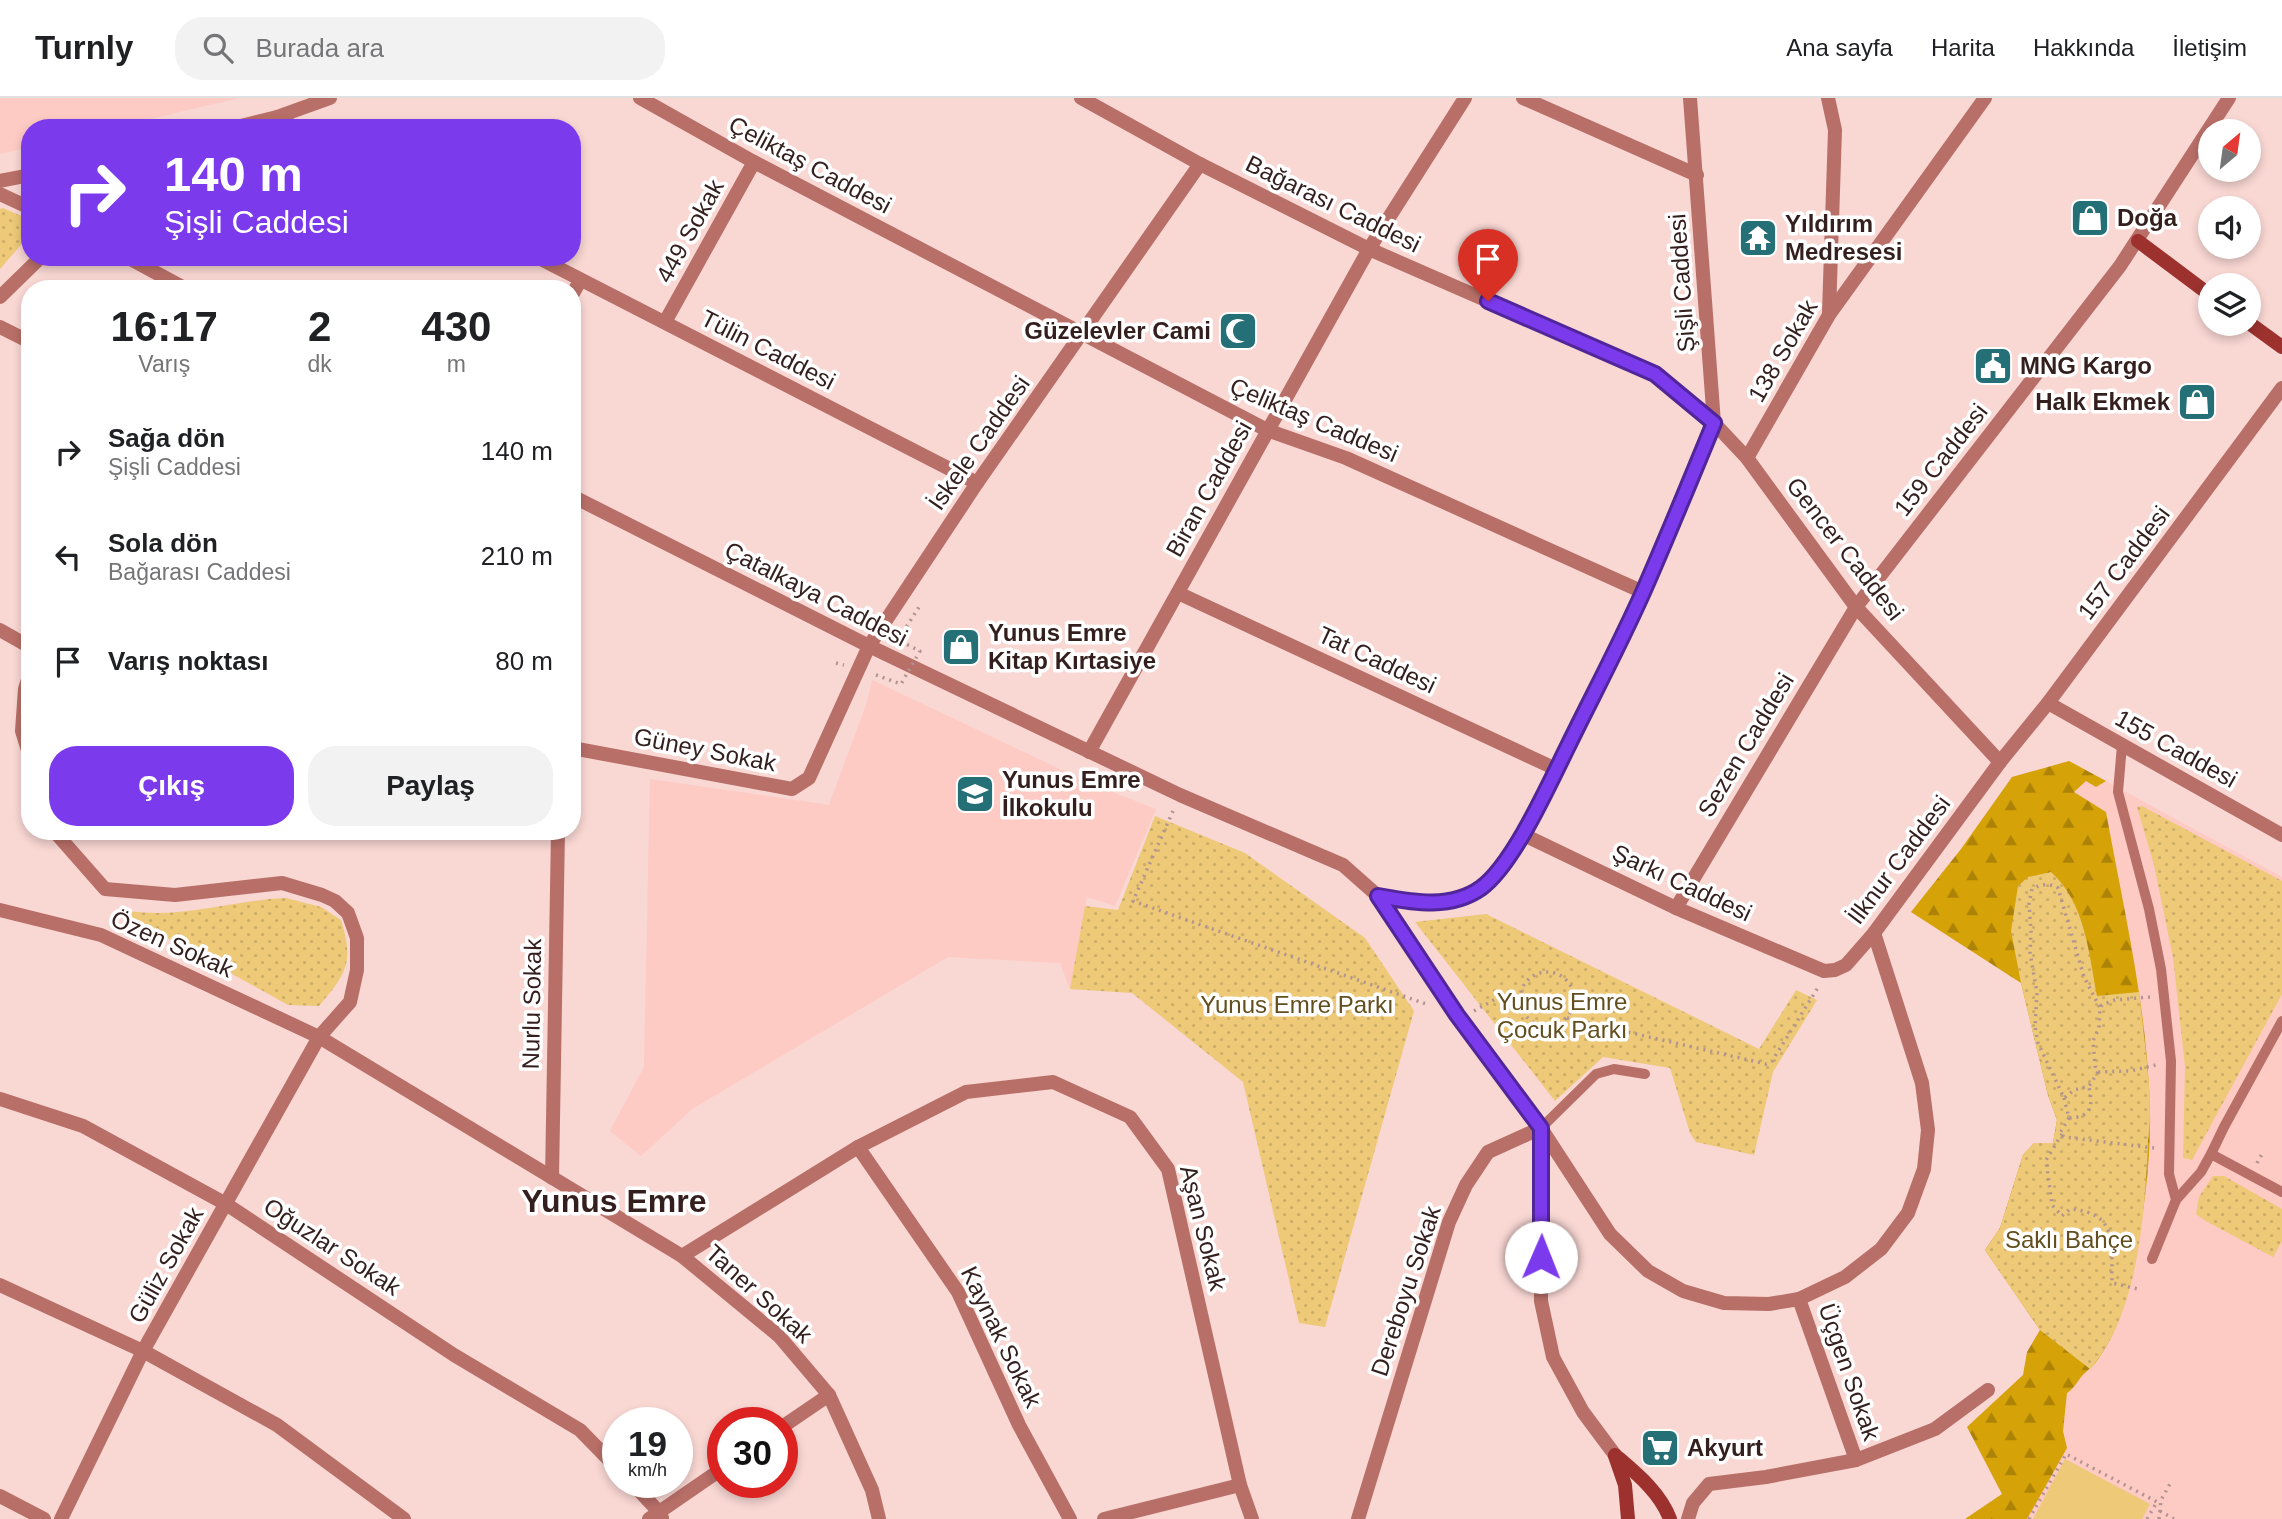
<!DOCTYPE html>
<html lang="tr">
<meta charset="utf-8">
<style>
:root{--surface:#fff;--page:#f2f2f2;--text:#202124;--muted:#757577;--line:#e0e0e0;--accent:#7c3aed}
body{margin:0;font-family:Helvetica,sans-serif;background:var(--page);color:var(--text);height:100vh;display:flex;flex-direction:column;font-size:26px;white-space:nowrap}
*{box-sizing:border-box;margin:0}
p{font-size:23px;color:var(--muted)}
.icon{flex:none;width:38px;height:38px;fill:none;stroke:currentColor;stroke-width:2;stroke-linecap:round;stroke-linejoin:round}
.map{position:relative;flex:1;overflow:hidden}
.panel{position:absolute;left:21px;top:182px;width:560px;height:560px;display:flex;flex-direction:column;background:var(--surface);border-radius:28px;box-shadow:0 4px 10px #0003}
.panel>*{flex:none}
.hud{position:absolute;left:21px;top:21px;width:560px;height:147px;border-radius:28px;box-shadow:0 4px 10px #0003;background:#7c3aed;color:#fff;overflow:hidden}
.needle{width:46px;rotate:29deg}
.tools{position:absolute;left:2198px;top:21px;display:grid;gap:14px}
.tools a{display:grid;place-items:center;width:63px;height:63px;border-radius:50%;background:var(--surface);box-shadow:0 4px 10px #0003;font-size:35px}
.speed{position:absolute;left:602px;top:1309px;display:flex;gap:14px;font-size:35px;font-weight:700;text-align:center}
.speed>*{display:grid;place-content:center;width:91px;height:91px;border-radius:50%;background:var(--surface);box-shadow:0 4px 10px #0003;line-height:1}
.speed small{font-size:18px;font-weight:400}
.speed .limit{border:10px solid #d22;background:#fff;color:#111}
.pin{position:absolute;display:grid;place-items:center;width:60px;height:60px;color:#fff;margin:-72px -30px;border-radius:50% 50% 50% 0;rotate:-45deg;box-shadow:0 0 7px #0007}
.pin .icon{rotate:45deg}
.me{position:absolute;width:77px;margin:-38px;rotate:1deg;stroke-linejoin:round;filter:drop-shadow(0 0 5px #0008)}
.turn{display:flex;align-items:center;gap:24px;height:147px;padding:0 28px;font-size:32px}
.turn .icon{width:91px;height:91px;stroke-width:2.5}
.turn b{display:block;font-size:49px;line-height:60px}
.eta{display:flex;justify-content:space-evenly;align-items:center;height:119px;text-align:center}
.eta b{font-size:42px;font-weight:800;line-height:49px}
.action{display:flex;gap:14px;margin-top:auto;padding:14px 28px}
.action a{flex:1;height:80px;border-radius:28px;background:var(--accent);color:#fff;font-size:28px;font-weight:800;line-height:80px;text-align:center}
.action a+a{background:var(--page);color:var(--text)}
ul{padding:0;list-style:none}
li{display:flex;align-items:center;gap:21px;height:105px;padding:0 28px}
li div{flex:1}
li b{display:block;font-size:26px}
li em{font-style:normal}
header{display:flex;align-items:center;gap:42px;box-sizing:border-box;height:98px;padding:0 35px;background:var(--surface);border-bottom:2px solid var(--line)}
header strong{font-size:33px}
nav{display:flex;gap:38px;margin-inline-start:auto;font-size:24px}
.search{width:490px;height:63px;background:var(--page);display:flex;align-items:center;gap:18px;box-sizing:border-box;padding:0 24px;border-radius:28px;color:var(--muted);font-size:26px}
.map>svg:first-child{display:block}
.built{fill:#fdcac4}
.grass{fill:#edc978}
.forest{fill:url(#forest-firs)}
.park{fill:url(#park-dots)}
.lines{fill:none;stroke-linecap:round;stroke-linejoin:round}
.path{stroke:#b19491;stroke-width:3.5;stroke-dasharray:2 5;stroke-linecap:butt}
.lane{stroke:#b86f68;stroke-width:10}
.street{stroke:#b86f68;stroke-width:14}
.secondary{stroke:#9c312e;stroke-width:14}
.path-bridge{stroke:#b19491;stroke-width:3.5;stroke-dasharray:2 5;stroke-linecap:butt}
.route-casing{stroke:#51269a;stroke-width:18}
.route{stroke:#7c3aed;stroke-width:12}
.labels{text-anchor:middle;stroke-width:7;stroke-linejoin:round;paint-order:stroke}
.street-label{font-size:24px;fill:#331f1d;stroke:#fff}
.poi-label{font-size:24px;font-weight:bold;fill:#331f1d;stroke:#fff;text-anchor:start}
.park-label{font-size:24px;fill:#634e1d;stroke:#fff}
.district-label{font-size:32px;font-weight:bold;fill:#331f1d;stroke:#fff}
</style>
<header>
<strong>Turnly</strong>
<div class="search"><svg class="icon" aria-label="search" viewBox="0 0 24 24"><circle cx="10" cy="10" r="6"/><path d="M15 15l6 6"/></svg>Burada ara</div>
<nav><a>Ana sayfa</a><a>Harita</a><a>Hakkında</a><a>İletişim</a></nav>
</header>
<div class="map">
<svg width="2282" height="1421" viewBox="0 0 2282 1421">
<defs>
<pattern id="forest-firs" width="22" height="20" patternUnits="userSpaceOnUse" patternTransform="scale(1.75)"><rect width="22" height="20" fill="#d5a207"/><path d="M5 1l3.5 6h-7zM16 11l3.5 6h-7z" fill="#ad8307"/></pattern>
<pattern id="park-dots" width="8" height="8" patternUnits="userSpaceOnUse" patternTransform="scale(1.75)"><rect width="8" height="8" fill="#edc978"/><path d="M2 2h.1M6 6h.1" fill="none" stroke="#ccac67" stroke-width="1.8" stroke-linecap="round"/></pattern>
</defs>
<rect width="100%" height="100%" fill="#f9d7d3"/>
<g class="built">
<path d="M0,0H239L112,30H30V49L0,56Z"/>
<path d="M872,582L1089,685L1156,711L1115,808L1087,799L1070,891L1060,865L948,859L692,1011L641,1058L610,1033L644,969L650,681L829,707L867,604Z"/>
<path d="M2069,663L2282,779V1421H1965L2002,1396L1967,1329L2023,1277L2027,1254L2040,1232L1985,1152L2000,1130L2023,1057L2034,1045H2053L2057,1022L2048,997L2021,885L1911,814L1961,751L2012,679Z"/>
</g>
<path class="grass" d="M2065,1361L2150,1406L2142,1421H2033Z"/>
<path class="forest" d="M2069,663L2106,683L2096,689L2086,683L2074,694L2106,714C2124,813 2148,913 2150,1014C2151,1063 2144,1113 2135,1161C2129,1196 2119,1231 2099,1260C2094,1268 2086,1273 2081,1279C2076,1286 2074,1290 2067,1295L2063,1333L2067,1350L2027,1421H1965L2002,1396L1967,1329L2023,1277L2027,1254L2040,1232L1985,1152L2000,1130L2023,1057L2034,1045H2053L2057,1022L2048,997L2021,885L1911,814L1961,751L2012,679Z"/>
<g class="park">
<path d="M3,110L26,120L27,140L0,171V111Z"/>
<path d="M2142,708L2282,783V896L2192,1062L2183,1060L2185,968L2173,859L2154,767L2137,709Z"/>
<path d="M1155,718L1245,755L1365,840L1414,913L1325,1229L1299,1225L1243,984L1132,895L1070,891L1085,808L1118,812Z"/>
<path d="M2051,774C2085,804 2089,856 2097,898L2139,894C2143,934 2150,976 2150,1016C2150,1025 2149,1034 2148,1043C2145,1114 2139,1215 2090,1271L2040,1232L1985,1152L2000,1130L2023,1057L2034,1045H2053L2057,1022L2048,997L2021,885L2011,833L2018,788L2028,779Z"/>
<path d="M286,800L321,809L341,822C354,864 347,875 319,908L288,907L157,834L132,827L127,819L130,813C181,821 234,802 286,800Z"/>
<path d="M1486,816L1759,951L1796,892L1817,902L1773,974L1754,1057L1696,1044L1690,1035L1670,970L1603,959L1555,1003L1415,824Z"/>
<path d="M2213,1078H2224L2282,1111V1143L2273,1159L2204,1122L2196,1116L2199,1099Z"/>
</g>
<g class="lines">
<g class="path">
<path d="M836,565L844,567"/>
<path d="M1173,713L1133,803L1429,907"/>
<circle cx="1547" cy="901" r="27"/>
<path d="M2150,899L2115,902L2102,907L2100,910L2099,930L2093,943L2095,968L2098,974L2130,973L2156,967"/>
<path d="M1474,913L1499,899L1520,902"/>
<path d="M1567,920L1766,966L1772,963L1819,888"/>
<path d="M2098,974L2089,988L2074,992L2064,1000L2038,945L2035,929L2037,895L2030,855L2031,833L2029,805L2032,791C2042,786 2049,785 2058,790L2084,879L2100,910"/>
<path d="M2064,1000L2069,1020C2092,1019 2093,1008 2089,989"/>
<path d="M2069,1020L2060,1035L2064,1039L2154,1050"/>
<path d="M2062,1036L2046,1062L2052,1107L2062,1118L2070,1111C2119,1115 2111,1146 2112,1185L2138,1191"/>
<path d="M2257,1065L2262,1056"/>
<path d="M2160,1413L2174,1421"/>
<path d="M2029,1421L2066,1356L2161,1406"/>
<path d="M2147,1421L2157,1404"/>
<path d="M2159,1421L2161,1402L2171,1384"/>
</g>
<g class="lane">
<path d="M2122,647L2118,694L2149,811L2161,871L2171,963L2169,1076L2176,1102L2152,1161"/>
<path d="M1541,1030L1596,976L1614,971L1645,976"/>
<path d="M2211,1056L2224,1029L2282,923"/>
<path d="M2176,1102L2201,1074L2211,1056L2282,1094"/>
</g>
<g class="street">
<path d="M640,0L754,64L1267,332L1346,360L1643,494"/>
<path d="M1081,0L1200,66L1369,151L1655,276L1714,325L1747,360L1856,509L2000,664"/>
<path d="M1523,0L1697,77"/>
<path d="M1828,0L1835,32L1829,215"/>
<path d="M277,19L296,30"/>
<path d="M233,30L277,19L330,0"/>
<path d="M0,83L30,77"/>
<path d="M0,96L30,110"/>
<path d="M127,159L186,191"/>
<path d="M537,159L977,385"/>
<path d="M572,197L580,183"/>
<path d="M0,199L41,159"/>
<path d="M665,224L754,64"/>
<path d="M0,229L30,244"/>
<path d="M1747,360L1829,217L1985,0"/>
<path d="M572,398L869,548L1180,697L1343,767L1378,798L1457,917L1541,1030L1610,1136L1648,1173L1683,1193L1724,1205L1769,1206L1799,1201L1845,1179L1881,1151L1908,1115L1924,1071L1928,1032L1922,985L1874,835"/>
<path d="M1178,495L1556,671"/>
<path d="M0,532L30,549"/>
<path d="M30,575L25,591L22,633L30,659"/>
<path d="M2048,605L2282,737"/>
<path d="M572,650L792,691L809,680L869,548L977,385L1200,66"/>
<path d="M1089,654L1369,151L1465,0"/>
<path d="M54,733L105,791L175,797L282,785L322,797L335,803L348,815L357,840V872L350,904L319,939L143,1253L61,1421"/>
<path d="M1522,736L1676,810L1824,873L1835,872L1846,867L1874,835L2000,664L2048,605L2282,290"/>
<path d="M1378,798L1420,805L1463,801L1481,790L1497,776L1522,736L1556,671L1643,494L1714,325L1690,0"/>
<path d="M1676,810L1856,509L2120,168L2229,0"/>
<path d="M0,812L101,837L319,939L682,1158L779,1238L829,1297L872,1392L879,1421"/>
<path d="M0,1001L83,1028L226,1106L454,1257L580,1332L618,1371"/>
<path d="M1541,1031V1203L1553,1259L1583,1314L1615,1357"/>
<path d="M858,1049L958,1194L1019,1327L1070,1421"/>
<path d="M552,1080L558,733"/>
<path d="M682,1158L858,1049L966,994L1053,984L1130,1019L1168,1071L1240,1387L1252,1421"/>
<path d="M0,1187L143,1253L277,1327L404,1421"/>
<path d="M1799,1201L1856,1362"/>
<path d="M782,1329L829,1297"/>
<path d="M631,1384L659,1414L662,1420"/>
<path d="M0,1398L44,1421"/>
<path d="M649,1421L723,1370"/>
<path d="M1104,1421L1240,1387"/>
<path d="M1358,1421L1449,1124L1466,1087L1488,1054L1541,1030"/>
<path d="M1688,1421L1693,1405L1709,1386L1766,1379L1856,1362L1935,1331L1988,1292"/>
</g>
<g class="secondary">
<path d="M2138,143L2210,197"/>
<path d="M2249,225L2282,249"/>
<path d="M1615,1357C1636,1375 1660,1394 1670,1421"/>
<path d="M1615,1358L1625,1387L1628,1421"/>
</g>
<path class="path-bridge" d="M876,577L901,586L920,553L898,542L921,506"/>
</g>
<g class="lines">
<g class="route-casing">
<path id="route" d="M1488,203L1655,276L1714,325C1691,381 1668,437 1644,492C1621,544 1594,595 1569,646C1550,684 1514,766 1481,790C1450,812 1412,804 1378,798L1457,917L1541,1030V1159"/>
</g>
<use href="#route" class="route"/>
</g>
<defs>
<g id="shop-square" transform="scale(2.0125)"><rect x="-9" y="-9" width="18" height="18" rx="4" fill="#256f77" stroke="#fff"/><path d="M-5-2.5h2.3a2.7 3.5 0 0 1 5.4 0H5L5.5 6h-11ZM-1.5-2.5h3a1.5 2.3 0 0 0-3 0Z" fill="#fff"/></g>
<g id="temple-square" transform="scale(2.0125)"><rect x="-9" y="-9" width="18" height="18" rx="4" fill="#256f77" stroke="#fff"/><path d="M0-6L5-2H3V0L6.5 2.5H4V6H1.5V3h-3V6H-4V2.5H-6.5L-3 0V-2H-5Z" fill="#fff"/></g>
<g id="mosque-square" transform="scale(2.0125)"><rect x="-9" y="-9" width="18" height="18" rx="4" fill="#256f77" stroke="#fff"/><path d="M3.5-4.9A6 6 0 1 0 3.5 4.9A5 5 0 1 1 3.5-4.9Z" fill="#fff"/></g>
<g id="civic-square" transform="scale(2.0125)"><rect x="-9" y="-9" width="18" height="18" rx="4" fill="#256f77" stroke="#fff"/><path d="M-.6-6.5H3V-4.5H.6V-3L4-1V1h2V6H-6V1h2V-1L-.6-3ZM-1.2 2.5V6h2.4V2.5Z" fill="#fff"/></g>
<g id="school-square" transform="scale(2.0125)"><rect x="-9" y="-9" width="18" height="18" rx="4" fill="#256f77" stroke="#fff"/><path d="M0-5L7-2L0 1L-7-2ZM-4 1L0 2.5L4 1V4Q0 6-4 4Z" fill="#fff"/></g>
<g id="supermarket-square" transform="scale(2.0125)"><rect x="-9" y="-9" width="18" height="18" rx="4" fill="#256f77" stroke="#fff"/><path d="M-6-5.5h2.5l.6 2H6L4.5 2H-2.5L-4.4-4H-6ZM-1.5 3.2a1.3 1.3 0 1 0 .1 0ZM3 3.2a1.3 1.3 0 1 0 .1 0Z" fill="#fff"/></g>
</defs>
<g fill-rule="evenodd">
<use href="#shop-square" x="2090" y="120"/>
<use href="#temple-square" x="1758" y="140"/>
<use href="#mosque-square" x="1238" y="233"/>
<use href="#civic-square" x="1993" y="268"/>
<use href="#shop-square" x="2197" y="304"/>
<use href="#shop-square" x="961" y="549"/>
<use href="#school-square" x="975" y="696"/>
<use href="#supermarket-square" x="1660" y="1350"/>
</g>
<g class="labels">
<g class="street-label">
<text transform="translate(810 67) rotate(28)" y="8">Çeliktaş Caddesi</text>
<text transform="translate(1333 106) rotate(26)" y="8">Bağarası Caddesi</text>
<text transform="translate(690 133) rotate(-61)" y="8">449 Sokak</text>
<text transform="translate(1682 185) rotate(-94)" y="8">Şişli Caddesi</text>
<text transform="translate(768 252) rotate(27)" y="8">Tülin Caddesi</text>
<text transform="translate(1783 253) rotate(-60)" y="8">138 Sokak</text>
<text transform="translate(1314 322) rotate(23)" y="8">Çeliktaş Caddesi</text>
<text transform="translate(979 345) rotate(-55)" y="8">İskele Caddesi</text>
<text transform="translate(1941 362) rotate(-52)" y="8">159 Caddesi</text>
<text transform="translate(1209 391) rotate(-61)" y="8">Biran Caddesi</text>
<text transform="translate(1845 451) rotate(52)" y="8">Gencer Caddesi</text>
<text transform="translate(2124 465) rotate(-53)" y="8">157 Caddesi</text>
<text transform="translate(816 496) rotate(27)" y="8">Çatalkaya Caddesi</text>
<text transform="translate(1377 562) rotate(25)" y="8">Tat Caddesi</text>
<text transform="translate(1746 647) rotate(-59)" y="8">Sezen Caddesi</text>
<text transform="translate(2176 651) rotate(29)" y="8">155 Caddesi</text>
<text transform="translate(705 652) rotate(11)" y="8">Güney Sokak</text>
<text transform="translate(1899 762) rotate(-53)" y="8">İlknur Caddesi</text>
<text transform="translate(1682 785) rotate(25)" y="8">Şarkı Caddesi</text>
<text transform="translate(172 846) rotate(24)" y="8">Özen Sokak</text>
<text transform="translate(532 906) rotate(-89)" y="8">Nurlu Sokak</text>
<text transform="translate(1203 1130) rotate(76)" y="8">Aşan Sokak</text>
<text transform="translate(332 1149) rotate(33)" y="8">Oğuzlar Sokak</text>
<text transform="translate(166 1167) rotate(-61)" y="8">Güliz Sokak</text>
<text transform="translate(1406 1193) rotate(-72)" y="8">Dereboyu Sokak</text>
<text transform="translate(759 1196) rotate(42)" y="8">Taner Sokak</text>
<text transform="translate(1001 1239) rotate(64)" y="8">Kaynak Sokak</text>
<text transform="translate(1849 1274) rotate(71)" y="8">Üçgen Sokak</text>
</g>
<g class="poi-label">
<text x="2117" y="128">Doğa</text>
<text x="1785" y="134">Yıldırım<tspan x="1785" dy="28">Medresesi</tspan></text>
<text x="1211" y="241" text-anchor="end">Güzelevler Cami</text>
<text x="2020" y="276">MNG Kargo</text>
<text x="2170" y="312" text-anchor="end">Halk Ekmek</text>
<text x="988" y="543">Yunus Emre<tspan x="988" dy="28">Kitap Kırtasiye</tspan></text>
<text x="1002" y="690">Yunus Emre<tspan x="1002" dy="28">İlkokulu</tspan></text>
<text x="1687" y="1358">Akyurt</text>
</g>
<g class="park-label">
<text x="1562" y="912">Yunus Emre<tspan x="1562" dy="28">Çocuk Parkı</tspan></text>
<text x="1297" y="915">Yunus Emre Parkı</text>
<text x="2069" y="1150">Saklı Bahçe</text>
</g>
<g class="district-label">
<text x="614" y="1114">Yunus Emre</text>
</g>
</g>
</svg>
<div class="tools">
<a><svg class="needle" viewBox="-14 -14 28 28"><path d="M0-13l5 13h-10z" fill="#e53935"/><path d="M0 13l5-13h-10z" fill="#757577"/></svg></a>
<a><svg class="icon" aria-label="sound" viewBox="0 0 24 24"><path d="M4 9h4l5-4v14l-5-4H4zM17 9q2 3 0 6"/></svg></a>
<a><svg class="icon" aria-label="layers" viewBox="0 0 24 24"><path d="M12 4l9 5-9 5-9-5zM3 14l9 5 9-5"/></svg></a>
</div>
<div class="speed"><div>19<small>km/h</small></div><div class="limit">30</div></div>
<div class="pin" style="left:1488px;top:203px;background:#d93025"><svg class="icon" aria-label="arrive" viewBox="0 0 24 24"><path d="M6 21V4h12l-3 4 3 4H6"/></svg></div>
<svg class="me" style="left:1541px;top:1159px" viewBox="-20 -20 40 40"><circle r="19" fill="#fff"/><path d="M0-13L10 11 0 6-10 11z" fill="#7c3aed"/></svg>
<div class="hud">
<div class="turn"><svg class="icon" aria-label="right" viewBox="0 0 24 24"><path d="M7 20v-9h11M14 6l5 5-5 5"/></svg><div><b>140 m</b>Şişli Caddesi</div></div>
</div>
<section class="panel">
<div class="eta">
<div><b>16:17</b><p>Varış</p></div>
<div><b>2</b><p>dk</p></div>
<div><b>430</b><p>m</p></div>
</div>
<ul>
<li><svg class="icon" aria-label="right" viewBox="0 0 24 24"><path d="M7 20v-9h11M14 6l5 5-5 5"/></svg><div><b>Sağa dön</b><p>Şişli Caddesi</p></div><em>140 m</em></li>
<li><svg class="icon" aria-label="left" viewBox="0 0 24 24"><path d="M17 20v-9H6M10 6l-5 5 5 5"/></svg><div><b>Sola dön</b><p>Bağarası Caddesi</p></div><em>210 m</em></li>
<li><svg class="icon" aria-label="arrive" viewBox="0 0 24 24"><path d="M6 21V4h12l-3 4 3 4H6"/></svg><div><b>Varış noktası</b></div><em>80 m</em></li>
</ul>
<div class="action"><a>Çıkış</a><a>Paylaş</a></div>
</section>
</div>
